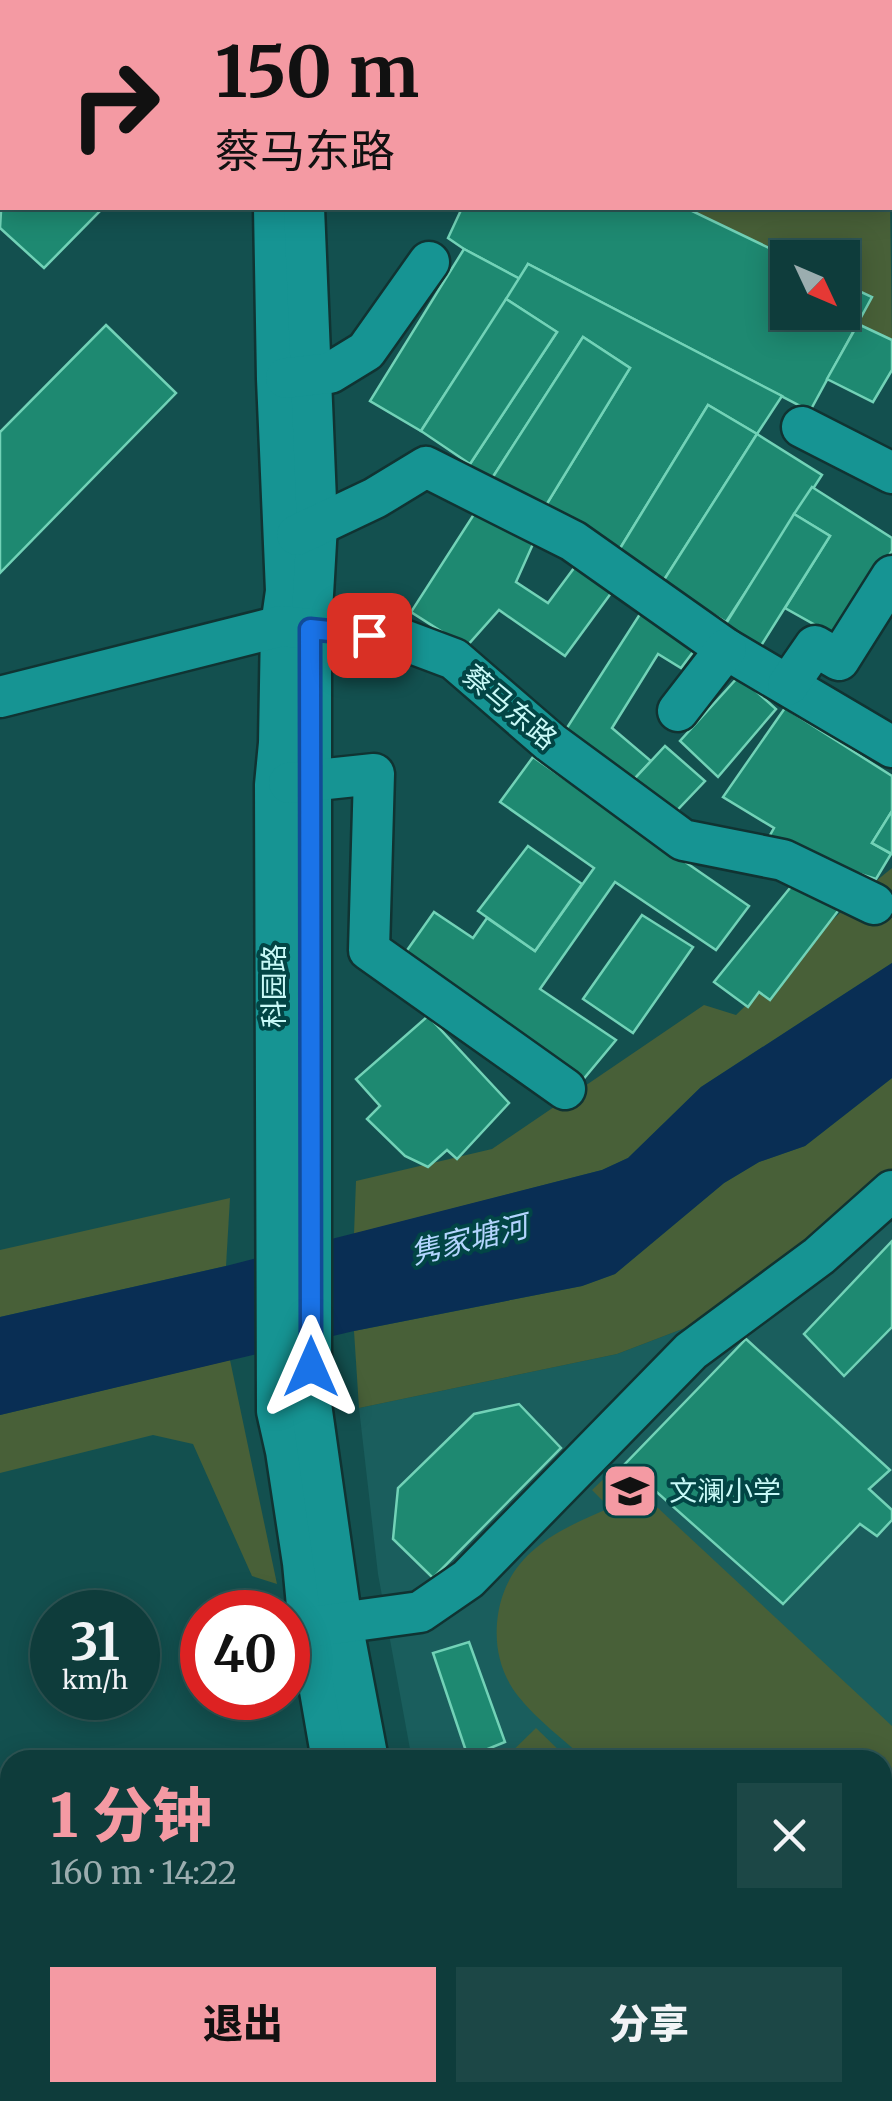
<!DOCTYPE html>
<html lang="zh">
<meta charset="utf-8">
<style>
:root{--surface:#0e3c3b;--page:#1c4746;--text:#f1f3f6;--muted:#9badaf;--line:#2e5655;--accent:#f49aa3}
body{margin:0;font-family:Merriweather,"Noto Sans SC",serif;background:var(--page);color:var(--text);height:100vh;display:flex;flex-direction:column;font-size:38px;white-space:nowrap}
*{box-sizing:border-box;margin:0}
p{font-size:32px;color:var(--muted)}
.icon{flex:none;width:55px;height:55px;fill:none;stroke:currentColor;stroke-width:2;stroke-linecap:round;stroke-linejoin:round}
.map{position:relative;flex:1;overflow:hidden}
.panel{position:absolute;left:0px;top:1750px;width:892px;height:352px;display:flex;flex-direction:column;background:var(--surface);border-radius:30px 30px 0 0;box-shadow:0 5px 25px #0003,0 0 0 2px var(--line)}
.panel>*{flex:none}
.top-card{position:absolute;left:0px;top:0px;width:892px;height:210px;box-shadow:0 5px 25px #0003,0 0 0 2px var(--line);background:#f49aa3;color:#111;overflow:hidden}
.needle{width:65px;rotate:134deg}
.fabs{position:absolute;left:770px;top:240px;display:grid;gap:20px}
.fabs a{display:grid;place-items:center;width:90px;height:90px;border-radius:0px;background:var(--surface);box-shadow:0 5px 25px #0003,0 0 0 2px var(--line);font-size:50px}
.speed{position:absolute;left:30px;top:1590px;display:flex;gap:20px;font-size:50px;font-weight:700;text-align:center}
.speed>*{display:grid;place-content:center;width:130px;height:130px;border-radius:50%;background:var(--surface);box-shadow:0 5px 25px #0003,0 0 0 2px var(--line);line-height:1}
.speed small{font-size:25px;font-weight:400}
.speed .limit{border:15px solid #d22;background:#fff;color:#111}
.pin{position:absolute;display:grid;place-items:center;width:85px;height:85px;color:#fff;margin:-42px;border-radius:20px;box-shadow:0 5px 15px #0006}
.me{position:absolute;width:110px;margin:-55px;rotate:0deg;stroke-linejoin:round;filter:drop-shadow(0 0 8px #0008)}
.turn{display:flex;align-items:center;gap:35px;height:210px;padding:0 50px;font-size:45px}
.turn .icon{width:130px;height:130px;stroke-width:2.5}
.turn b{display:block;font-size:70px;line-height:85px}
.round{display:grid;place-items:center;flex:none;width:105px;height:105px;border-radius:0px;background:var(--page)}
.summary{display:flex;align-items:center;justify-content:space-between;height:170px;padding:0 50px}
h1{font-size:60px;font-weight:800;line-height:75px;color:var(--accent)}
.primary-button{display:flex;gap:20px;margin-top:auto;padding:20px 50px}
.primary-button a{flex:1;height:115px;border-radius:0px;background:var(--accent);color:#111;font-size:40px;font-weight:800;line-height:115px;text-align:center}
.primary-button a+a{background:var(--page);color:var(--text)}
.map>svg:first-child{display:block}
.built{fill:#1a5e5d}
.green{fill:#486038}
.water{fill:#092e54}
.building{fill:#1e8971;stroke:#72d2b7;stroke-width:2.5}
.lines{fill:none;stroke-linecap:round;stroke-linejoin:round}
.minor-casing{stroke:#103332;stroke-width:45}
.minor{stroke:#169493;stroke-width:40}
.route-casing{stroke:#114b97;stroke-width:25}
.route{stroke:#1a73e8;stroke-width:18}
.labels{text-anchor:middle;stroke-width:8;stroke-linejoin:round;paint-order:stroke}
.street-label{font-size:28px;fill:#c8f9f7;stroke:#024545}
.poi-label{font-size:28px;fill:#c8f9f7;stroke:#024545;text-anchor:start}
.water-label{font-size:30px;font-style:italic;fill:#b4d5fe;stroke:#024545}
</style>
<div class="map">
<svg width="892" height="2101" viewBox="0 0 892 2101">
<rect width="100%" height="100%" fill="#13504f"/>
<path class="built" d="M892,1173V1918L883,1921L882,1760H412L378,1574L359,1408L617,1354L685,1328L809,1245Z"/>
<g class="green">
<path d="M890,199L892,340L858,324L872,297L843,283L842,258L790,257L686,208H890Z"/>
<path d="M892,868V963L701,1087L628,1158L602,1170L354,1234L356,1181L492,1149L704,1005L736,1015L855,898Z"/>
<path d="M892,1078V1173L809,1245L685,1328L617,1354L359,1408L354,1331L582,1286L615,1274L724,1183L759,1162L805,1146Z"/>
<path d="M230,1198L226,1266L0,1317V1250Z"/>
<path d="M230,1360L277,1584L252,1576L193,1444L153,1435L0,1473V1415Z"/>
<path d="M615,1468L892,1726V1884L883,1893L882,1760H586C564,1740 536,1719 518,1696C501,1674 495,1649 497,1623C503,1556 554,1531 610,1508L592,1490Z"/>
<path d="M536,1728L569,1760H503Z"/>
</g>
<path class="water" d="M892,963V1078L805,1146L759,1162L724,1183L615,1274L582,1286L354,1331L0,1415V1317L226,1266L602,1170L628,1158L701,1087Z"/>
<g class="building">
<path d="M2,195V208H103L44,268L0,228Z"/>
<path d="M462,208H686L790,258L788,312H842V283L872,297L810,411L528,264L520,279L464,249L448,238Z"/>
<path d="M464,249L520,279L421,431L370,401Z"/>
<path d="M528,264L782,396L757,434L708,405L616,555L540,515L630,368L583,337L489,483L466,470L557,332L506,299Z"/>
<path d="M506,299L557,332L470,464L421,431Z"/>
<path d="M858,324L892,340V370L873,402L827,379Z"/>
<path d="M106,325L176,393L0,573V432Z"/>
<path d="M583,337L630,368L540,515L489,483Z"/>
<path d="M708,405L757,434L662,583L616,555Z"/>
<path d="M757,434L822,475L726,622L662,583Z"/>
<path d="M812,487L892,538V551L835,636L785,608L830,536L794,514Z"/>
<path d="M478,508L533,544L516,582L548,603L580,560L617,585L565,656L499,610L466,647L411,612Z"/>
<path d="M794,514L830,536L757,652L722,630Z"/>
<path d="M642,611L699,644L681,668L658,654L612,728L651,761L625,789L563,734Z"/>
<path d="M739,676L776,709L718,777L680,741Z"/>
<path d="M785,708L892,776V811L872,843L891,854L876,879L765,844L774,828L723,797Z"/>
<path d="M665,746L705,781L664,824L625,789Z"/>
<path d="M533,757L749,906L716,950L615,882L540,989L616,1040L581,1082L403,956L434,912L473,938L487,918L535,951L594,868L500,802Z"/>
<path d="M892,811V854L872,843Z"/>
<path d="M528,846L582,884L535,951L478,911Z"/>
<path d="M794,883L841,907L770,1000L759,992L748,1007L714,982Z"/>
<path d="M642,915L693,947L633,1033L583,999Z"/>
<path d="M428,1016L509,1103L457,1159L447,1150L428,1167L405,1156L367,1119L380,1106L356,1079Z"/>
<path d="M892,1241V1327L844,1376L804,1334Z"/>
<path d="M746,1339L890,1470L869,1489L892,1510V1520L877,1536L860,1524L783,1604L625,1464Z"/>
<path d="M519,1404L561,1448L433,1578L393,1539L398,1488L474,1414Z"/>
<path d="M469,1642L505,1742L468,1757L433,1653Z"/>
<path d="M892,2060V2101H819L816,2092H882V2064Z"/>
</g>
<g class="lines">
<g class="minor-casing">
<g id="minor">
<path d="M297,0V2"/>
<path d="M274,208L277,379L286,591L281,626L279,743L275,785L277,1411L286,1451L303,1563L309,1627L332,1760"/>
<path d="M304,208L317,525L311,629V1404L342,1623L368,1760"/>
<path d="M286,378L330,373L366,351L429,262"/>
<path d="M802,427L892,473"/>
<path d="M297,535L375,498L426,467L573,541L726,649L892,747"/>
<path d="M788,685L815,646L839,660L892,576"/>
<path d="M0,697L281,626L398,638L454,659L550,742L683,840L783,860L874,904"/>
<path d="M678,711L726,649"/>
<path d="M289,783L374,774L369,950L565,1089"/>
<path d="M318,1626L420,1612L468,1579L691,1351L819,1256L892,1191"/>
<path d="M882,1972L892,1969"/>
<path d="M390,2092L392,2101"/>
<path d="M432,2092L433,2101"/>
<path d="M766,2092L769,2101"/>
<path d="M470,2101L500,2092"/>
</g>
</g>
<use href="#minor" class="minor"/>
</g>
<g class="lines">
<g class="route-casing">
<path id="route" d="M311,1367L310,629L369,635"/>
</g>
<use href="#route" class="route"/>
</g>
<defs>
<g id="school-square" transform="scale(2.875)"><rect x="-9" y="-9" width="18" height="18" rx="4" fill="#f49aa3" stroke="#024545"/><path d="M0-5L7-2L0 1L-7-2ZM-4 1L0 2.5L4 1V4Q0 6-4 4Z" fill="#111"/></g>
</defs>
<g fill-rule="evenodd">
<use href="#school-square" x="630" y="1491"/>
</g>
<g class="labels">
<g class="street-label">
<text transform="translate(510 707) rotate(40)" y="10">蔡马东路</text>
<text transform="translate(274 986) rotate(-90)" y="10">科园路</text>
</g>
<g class="poi-label">
<text x="669" y="1501">文澜小学</text>
</g>
<g class="water-label">
<text transform="translate(469 1240) rotate(-14)" y="10">隽家塘河</text>
</g>
</g>
</svg>
<div class="fabs">
<a><svg class="needle" viewBox="-14 -14 28 28"><path d="M0-13l5 13h-10z" fill="#e53935"/><path d="M0 13l5-13h-10z" fill="#9badaf"/></svg></a>
</div>
<div class="speed"><div>31<small>km/h</small></div><div class="limit">40</div></div>
<div class="pin" style="left:369px;top:635px;background:#d93025"><svg class="icon" aria-label="arrive" viewBox="0 0 24 24"><path d="M6 21V4h12l-3 4 3 4H6"/></svg></div>
<svg class="me" style="left:311px;top:1367px" viewBox="-20 -20 40 40"><path d="M0-17L14 15 0 8-14 15z" fill="#1a73e8" stroke="#fff" stroke-width="4"/></svg>
<div class="top-card">
<div class="turn"><svg class="icon" aria-label="right" viewBox="0 0 24 24"><path d="M7 20v-9h11M14 6l5 5-5 5"/></svg><div><b>150 m</b>蔡马东路</div></div>
</div>
<section class="panel">
<div class="summary"><div><h1>1 分钟</h1><p>160 m · 14:22</p></div><a class="round"><svg class="icon" aria-label="close" viewBox="0 0 24 24"><path d="M6 6l12 12M18 6L6 18"/></svg></a></div>
<div class="primary-button"><a>退出</a><a>分享</a></div>
</section>
</div>
